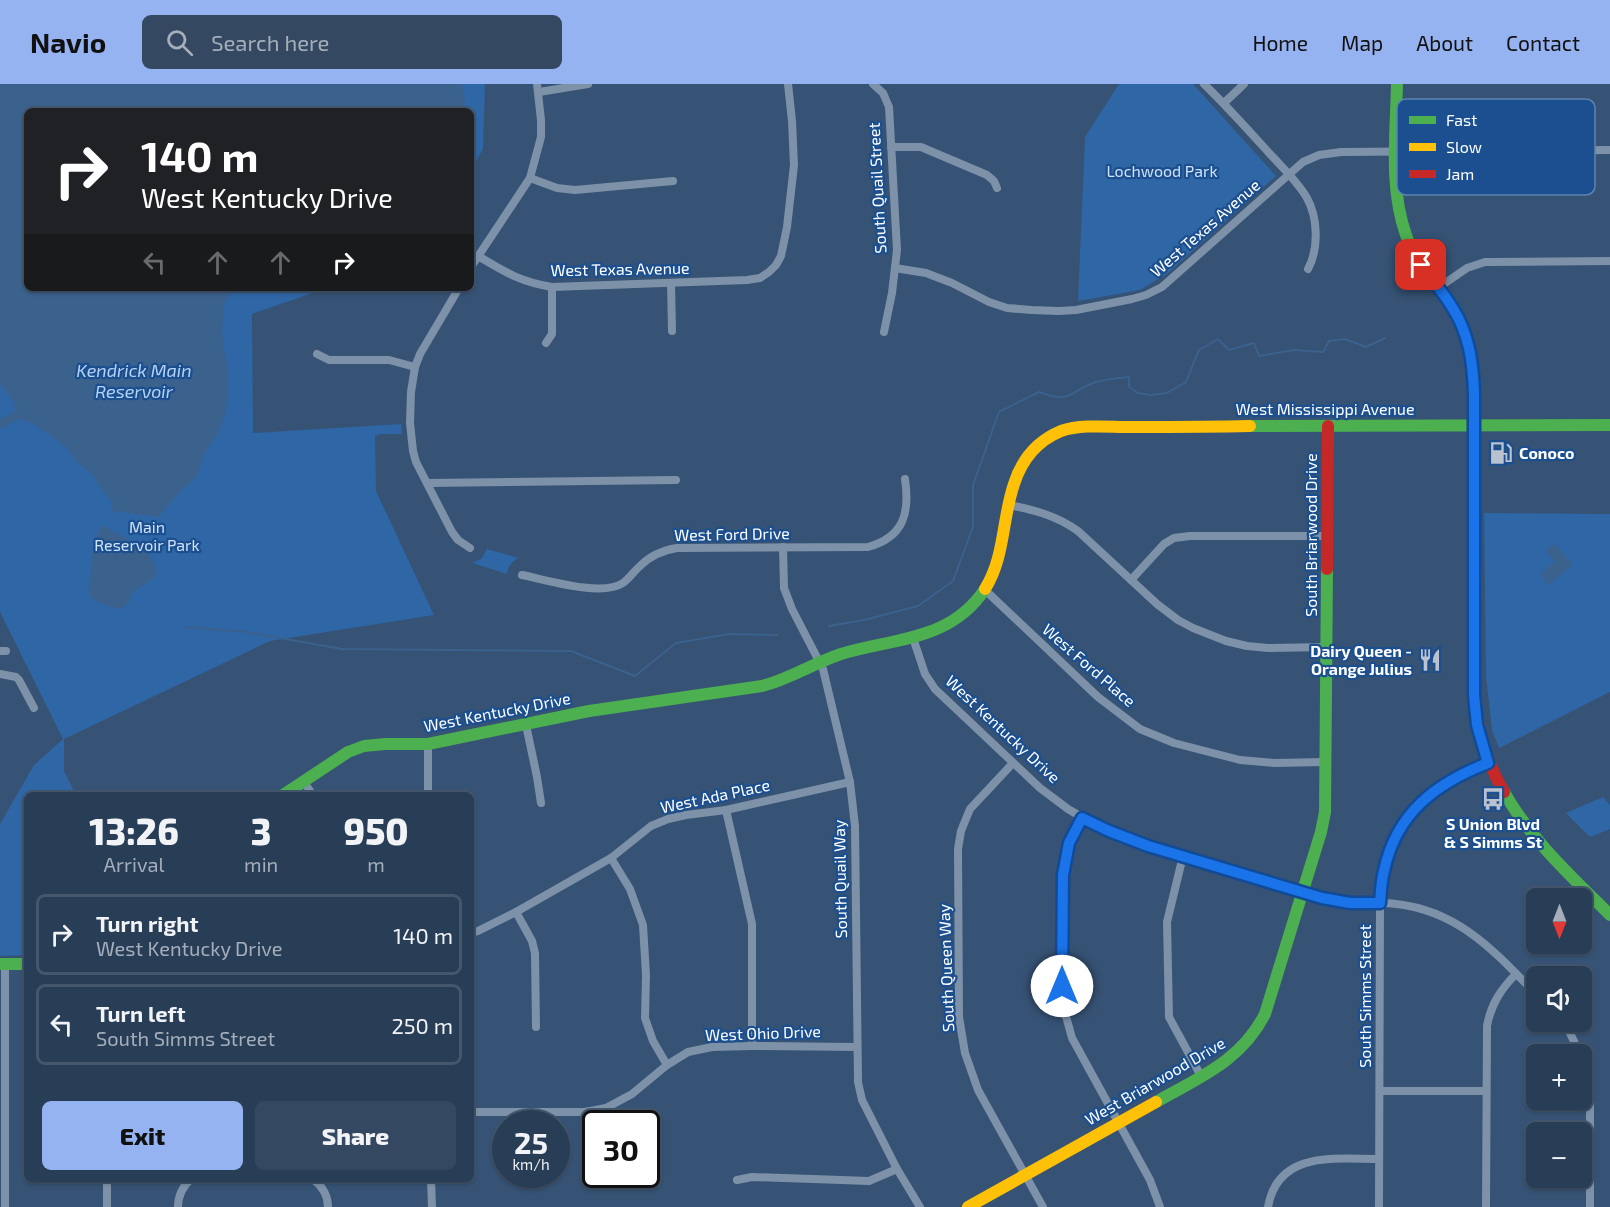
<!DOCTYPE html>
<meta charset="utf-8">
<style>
:root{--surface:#283e57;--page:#344961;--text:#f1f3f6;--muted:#a5aeba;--line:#44576d;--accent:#95b2f1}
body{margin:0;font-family:"Exo 2",sans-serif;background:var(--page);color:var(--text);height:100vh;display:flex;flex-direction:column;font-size:22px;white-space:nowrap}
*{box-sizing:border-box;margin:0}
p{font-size:20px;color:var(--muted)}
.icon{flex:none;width:33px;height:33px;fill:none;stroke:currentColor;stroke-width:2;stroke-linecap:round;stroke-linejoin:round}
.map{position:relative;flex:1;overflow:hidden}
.panel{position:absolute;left:24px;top:708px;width:450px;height:390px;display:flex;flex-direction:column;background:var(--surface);border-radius:9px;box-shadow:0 2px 4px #0004,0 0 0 2px var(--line)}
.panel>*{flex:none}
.hud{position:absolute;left:24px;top:24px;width:450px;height:183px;border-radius:9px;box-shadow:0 2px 4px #0004,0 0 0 2px var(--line);background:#202124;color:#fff;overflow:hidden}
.needle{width:39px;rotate:180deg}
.controls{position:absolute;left:1526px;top:804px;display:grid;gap:12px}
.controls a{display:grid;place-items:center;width:66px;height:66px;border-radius:9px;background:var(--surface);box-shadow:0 2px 4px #0004,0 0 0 2px var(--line);font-size:30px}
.speed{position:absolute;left:492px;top:1026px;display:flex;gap:12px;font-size:30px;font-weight:700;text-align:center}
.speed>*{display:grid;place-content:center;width:78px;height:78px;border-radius:50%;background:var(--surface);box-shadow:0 2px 4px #0004,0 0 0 2px var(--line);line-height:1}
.speed small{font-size:15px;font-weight:400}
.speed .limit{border:3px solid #111;border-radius:9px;background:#fff;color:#111}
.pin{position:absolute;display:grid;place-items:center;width:51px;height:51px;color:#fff;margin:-26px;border-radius:12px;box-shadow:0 3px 9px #0006}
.me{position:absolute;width:66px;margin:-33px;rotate:0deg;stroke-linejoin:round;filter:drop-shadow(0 0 4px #0008)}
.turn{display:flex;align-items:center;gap:21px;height:126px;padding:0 18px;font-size:27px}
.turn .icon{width:78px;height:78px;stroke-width:2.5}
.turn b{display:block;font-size:42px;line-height:51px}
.lanes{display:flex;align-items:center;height:57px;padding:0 18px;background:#0003;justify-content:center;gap:30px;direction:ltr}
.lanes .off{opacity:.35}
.eta{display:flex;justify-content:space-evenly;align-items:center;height:102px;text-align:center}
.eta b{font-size:36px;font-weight:800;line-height:42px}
.button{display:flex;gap:12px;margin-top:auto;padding:12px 18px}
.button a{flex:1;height:69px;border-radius:9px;background:var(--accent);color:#111;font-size:24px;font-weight:800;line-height:69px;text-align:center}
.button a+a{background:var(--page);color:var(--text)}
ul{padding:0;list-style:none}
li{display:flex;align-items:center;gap:18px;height:81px;margin:0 12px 9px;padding:0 6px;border:3px solid var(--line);border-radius:9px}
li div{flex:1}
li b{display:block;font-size:22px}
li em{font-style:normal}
header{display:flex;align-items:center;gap:36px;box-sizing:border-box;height:84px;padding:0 30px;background:var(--accent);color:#111}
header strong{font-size:28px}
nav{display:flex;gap:33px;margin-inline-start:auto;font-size:21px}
.search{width:420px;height:54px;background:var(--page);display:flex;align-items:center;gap:15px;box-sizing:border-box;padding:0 21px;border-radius:9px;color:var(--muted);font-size:22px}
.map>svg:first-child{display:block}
.green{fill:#2f66a5}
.water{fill:#3b618d}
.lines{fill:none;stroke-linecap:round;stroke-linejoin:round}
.stream{stroke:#3b618d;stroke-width:2}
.canal{stroke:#3b618d;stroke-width:9}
.street{stroke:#7d92a8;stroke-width:8}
.fast{stroke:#4caf50;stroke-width:12}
.slow{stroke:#ffc107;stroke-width:12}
.jam{stroke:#c62828;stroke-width:12}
.route-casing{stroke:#114b97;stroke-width:15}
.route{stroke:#1a73e8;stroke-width:10}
.labels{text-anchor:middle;stroke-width:4.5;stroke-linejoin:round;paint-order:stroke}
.park-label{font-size:16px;fill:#cfe3fa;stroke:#1b4f8f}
.street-label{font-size:16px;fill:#fff;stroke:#1b4f8f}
.poi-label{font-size:16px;font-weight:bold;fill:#fff;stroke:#1b4f8f;text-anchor:start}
.water-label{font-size:18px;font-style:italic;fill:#b5d3f5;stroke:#1b4f8f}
.key{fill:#1b4f8f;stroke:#5f84b1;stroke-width:1.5}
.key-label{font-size:16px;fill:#fff}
</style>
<header>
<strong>Navio</strong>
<div class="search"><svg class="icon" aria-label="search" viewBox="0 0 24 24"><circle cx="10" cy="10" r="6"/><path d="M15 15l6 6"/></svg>Search here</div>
<nav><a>Home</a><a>Map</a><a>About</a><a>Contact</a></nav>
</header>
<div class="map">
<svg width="1610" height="1123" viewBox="0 0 1610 1123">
<rect width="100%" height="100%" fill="#365274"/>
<g class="green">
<path d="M0,0H485L483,65L471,86V27H27V204H327L252,230L253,349L401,340L402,350H380L375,352L376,407L434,531L270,557L64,655V687L76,711H27V871L0,872V740L34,681L63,655L0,528Z"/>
<path d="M1119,0H1193L1276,92L1168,189L1140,206L1078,217L1085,53Z"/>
<path d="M1484,429L1610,430V608L1499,664L1492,646L1486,592Z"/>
<path d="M487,465L519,474C512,477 508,482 507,490L472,479L482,474Z"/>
<path d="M1603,713L1610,721V745L1590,753L1566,729Z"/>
</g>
<g class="water">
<path d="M0,0H462L465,17L463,27H27V204H231L224,221L222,245L224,267L228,283V310L225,331L217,350L205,369L196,394L182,406L158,433L112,427L111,416L102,406L93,391L77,378L65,362L31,338L26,339L13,321L15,319L0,300Z"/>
<path d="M103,442H105L115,449L143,462L156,483L157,487L154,494L133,508L128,519L121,525C115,525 94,518 90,512C86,505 91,496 91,489C92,474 92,454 103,442Z"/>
<path d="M1555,460L1573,481L1548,501L1540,490L1555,478L1546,467Z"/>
</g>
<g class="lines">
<g class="stream">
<path d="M829,542L864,536L918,522L953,497L973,443V401L999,328L1039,308C1072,321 1069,307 1096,298C1107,295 1119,294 1129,293V303L1138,309L1150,311L1167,309L1186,298L1199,266L1218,255L1229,266L1254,259L1259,272L1294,266L1323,268L1329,257L1345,255L1366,263L1385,254"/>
<path d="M185,543L246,548L342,565L571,567L635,592L676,559L729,550L777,551"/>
</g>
<path class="canal" d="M0,340L20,330"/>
<g class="street">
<path d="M873,0L883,9L889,23L897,166L892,209L884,248"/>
<path d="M1204,0C1228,23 1249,47 1271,71C1283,84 1298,98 1307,114C1318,134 1319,165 1308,185"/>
<path d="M539,8L588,0"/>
<path d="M1224,19L1244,0"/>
<path d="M891,63H921L987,91L994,97L997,104"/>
<path d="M530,94L557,104L575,106L673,97"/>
<path d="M478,172C505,188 520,198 552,203L747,196L760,194L769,188L776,181L781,172L787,143L794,81L792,37L788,0"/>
<path d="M471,183L530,94L541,53V36L537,0"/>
<path d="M895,184L926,189L952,199L989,218L1007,224L1032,226L1059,227L1076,226L1132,215L1146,211L1162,203L1303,78L1319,71L1341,68L1610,66"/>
<path d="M671,199L672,247"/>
<path d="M459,204L420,270L415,283L411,308L410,339L413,367L416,378L452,448L458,456L470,464"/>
<path d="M1438,204L1467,184L1485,178L1610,177"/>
<path d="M546,259L552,250V203"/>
<path d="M317,270L329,276H389L415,283"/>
<path d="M427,399L676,396"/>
<path d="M1009,421C1035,426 1057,432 1078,447L1157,520L1178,536L1193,544L1226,557L1247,562L1268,564L1327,563"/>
<path d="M783,463L784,504L792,525L823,585L850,698L855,742L858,998L862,1016L897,1085L920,1123"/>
<path d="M522,491C547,496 602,513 623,499C630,494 634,487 640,482C650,472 664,466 677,464L868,463C904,453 910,429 905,395"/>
<path d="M1131,496L1164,460L1174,454L1190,452H1327"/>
<path d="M985,506L1098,613L1140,645L1174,659L1240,676L1274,679L1326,678"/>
<path d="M913,554L925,590L935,605L1040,704L1068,725L1095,741L1148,762L1322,814C1331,816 1340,819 1350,819C1365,820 1380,818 1396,820C1459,827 1494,867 1536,910"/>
<path d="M0,567H6"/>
<path d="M0,590L16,593L19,596L34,624"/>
<path d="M526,641L537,693L541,719"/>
<path d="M428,660V711"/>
<path d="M1013,679L970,725L961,747L958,765L959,933L965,969L978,1006L1043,1123"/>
<path d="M303,697L313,711"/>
<path d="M726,726L752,840V962"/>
<path d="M1082,734L1069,759L1063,791L1062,902L1064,925L1072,954L1150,1096L1160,1123"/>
<path d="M1183,772L1167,838L1169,933L1201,992"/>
<path d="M611,774L630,805L643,841L646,891L645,934L653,957L667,981"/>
<path d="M516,828L532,857L535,869L536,943"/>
<path d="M471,849L478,847L516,828L611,774L651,742L668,735L686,731L726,726L850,698"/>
<path d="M5,880V1123"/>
<path d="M1561,938L1570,949L1580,970"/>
<path d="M1581,972L1585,986L1590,1018V1123"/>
<path d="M1380,1007H1486"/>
<path d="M471,1028H585L606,1024L632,1010L667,981L688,968L712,963L752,962L857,963"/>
<path d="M313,1095C322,1102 328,1111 328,1123"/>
<path d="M431,1095L432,1123"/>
<path d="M737,1096L752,1093L869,1097L897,1085"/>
<path d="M107,1123V1095"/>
<path d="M178,1123C178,1111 182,1103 191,1095"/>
<path d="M1268,1123C1278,1066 1336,1075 1379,1075"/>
<path d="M1379,1123L1380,819C1386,743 1418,706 1488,679"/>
<path d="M1486,1123L1487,942C1491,920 1501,905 1516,890"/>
</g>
<g class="fast">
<path d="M1397,0C1396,50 1389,103 1406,151C1414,176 1434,196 1448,217C1467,245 1472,276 1474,309L1473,553"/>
<path d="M1250,342L1610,341"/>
<path d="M1504,708C1531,756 1572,793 1610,831"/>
<path d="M283,711L348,668L364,662L385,660H428L589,627L762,602L772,599C796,591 817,578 841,570C894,554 951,557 985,505"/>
<path d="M0,880H27"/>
<path d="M1156,1018C1200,993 1241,977 1265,930L1321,748L1325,728L1327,485"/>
</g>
<g class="slow">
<path d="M985,505C1005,473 1002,435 1014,400C1022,375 1037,357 1061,347C1082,340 1108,343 1130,343C1170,343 1210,343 1250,342"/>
<path d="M968,1123L1156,1018"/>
</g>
<g class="jam">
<path d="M1327,485L1328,342"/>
<path d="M1473,553C1473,611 1474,657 1504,708"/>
</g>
</g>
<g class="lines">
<g class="route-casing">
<path id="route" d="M1062,902L1063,791L1069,759L1082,734L1109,747L1148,762L1322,814L1350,819H1380C1381,808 1381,797 1384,787C1396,729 1436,699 1488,679L1477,641L1474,611V309C1473,279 1469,249 1452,223C1443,208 1431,195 1421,181"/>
</g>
<use href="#route" class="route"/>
</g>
<defs>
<g id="fuel-bare" transform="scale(1.8)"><path d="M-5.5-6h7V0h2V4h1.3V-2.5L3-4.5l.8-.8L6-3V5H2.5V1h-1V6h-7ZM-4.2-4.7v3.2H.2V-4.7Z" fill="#b9c2ce" stroke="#1b4f8f" stroke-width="2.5" paint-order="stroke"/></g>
<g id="restaurant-bare" transform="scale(1.8)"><path d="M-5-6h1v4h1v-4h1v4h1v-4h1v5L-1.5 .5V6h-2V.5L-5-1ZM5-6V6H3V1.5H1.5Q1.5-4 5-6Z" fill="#b9c2ce" stroke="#1b4f8f" stroke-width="2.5" paint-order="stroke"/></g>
<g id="bus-bare" transform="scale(1.8)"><path d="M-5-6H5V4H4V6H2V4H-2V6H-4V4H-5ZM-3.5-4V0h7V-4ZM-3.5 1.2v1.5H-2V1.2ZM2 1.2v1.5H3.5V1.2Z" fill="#b9c2ce" stroke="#1b4f8f" stroke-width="2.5" paint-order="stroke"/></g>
</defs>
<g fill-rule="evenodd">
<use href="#fuel-bare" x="1501" y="369"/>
<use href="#restaurant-bare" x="1430" y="576"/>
<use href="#bus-bare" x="1493" y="715"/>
</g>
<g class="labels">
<g class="park-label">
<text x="1162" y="93">Lochwood Park</text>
<text x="147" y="449">Main<tspan x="147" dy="18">Reservoir Park</tspan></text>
</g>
<g class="street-label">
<text transform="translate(877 104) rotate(-93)" y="6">South Quail Street</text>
<text transform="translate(1205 144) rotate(-41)" y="6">West Texas Avenue</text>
<text transform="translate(620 185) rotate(-1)" y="6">West Texas Avenue</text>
<text x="1325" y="331">West Mississippi Avenue</text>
<text transform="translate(732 450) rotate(-1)" y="6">West Ford Drive</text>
<text transform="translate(1311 451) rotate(-90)" y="6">South Briarwood Drive</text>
<text transform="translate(1089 581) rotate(41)" y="6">West Ford Place</text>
<text transform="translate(497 628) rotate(-11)" y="6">West Kentucky Drive</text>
<text transform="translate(1003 645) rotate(43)" y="6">West Kentucky Drive</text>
<text transform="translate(715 712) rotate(-12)" y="6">West Ada Place</text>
<text transform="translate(840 795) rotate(-91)" y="6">South Quail Way</text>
<text transform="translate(946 884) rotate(-92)" y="6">South Queen Way</text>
<text transform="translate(1365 912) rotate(-90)" y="6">South Simms Street</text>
<text transform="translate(763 949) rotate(-2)" y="6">West Ohio Drive</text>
<text transform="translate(1155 997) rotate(-30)" y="6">West Briarwood Drive</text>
</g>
<g class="poi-label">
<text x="1519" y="375">Conoco</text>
<text x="1412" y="573" text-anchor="end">Dairy Queen -<tspan x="1412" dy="18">Orange Julius</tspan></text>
<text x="1493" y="746" text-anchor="middle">S Union Blvd<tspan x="1493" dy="18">&amp; S Simms St</tspan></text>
</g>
<g class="water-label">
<text x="134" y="293">Kendrick Main<tspan x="134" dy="21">Reservoir</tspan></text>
</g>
</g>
<rect x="1397" y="15" width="198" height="96" rx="9" class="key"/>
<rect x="1409" y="32" width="27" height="8" fill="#4caf50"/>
<rect x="1409" y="59" width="27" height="8" fill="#ffc107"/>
<rect x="1409" y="86" width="27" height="8" fill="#c62828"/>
<g class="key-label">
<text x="1446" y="42">Fast</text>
<text x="1446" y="69">Slow</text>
<text x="1446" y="96">Jam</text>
</g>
</svg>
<div class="controls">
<a><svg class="needle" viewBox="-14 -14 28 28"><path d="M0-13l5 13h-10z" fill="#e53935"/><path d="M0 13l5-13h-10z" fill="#a5aeba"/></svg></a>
<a><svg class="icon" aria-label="sound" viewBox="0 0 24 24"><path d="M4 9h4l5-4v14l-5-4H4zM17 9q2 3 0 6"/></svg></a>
<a>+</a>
<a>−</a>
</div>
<div class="speed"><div>25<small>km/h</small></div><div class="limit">30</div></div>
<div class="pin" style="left:1421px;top:181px;background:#d93025"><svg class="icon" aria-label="arrive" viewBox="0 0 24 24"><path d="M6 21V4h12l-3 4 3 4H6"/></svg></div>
<svg class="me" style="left:1062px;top:902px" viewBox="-20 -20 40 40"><circle r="19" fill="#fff"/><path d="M0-13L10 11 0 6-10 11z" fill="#1a73e8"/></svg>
<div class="hud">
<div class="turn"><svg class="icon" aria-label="right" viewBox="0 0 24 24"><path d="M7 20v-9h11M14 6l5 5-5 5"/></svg><div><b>140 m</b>West Kentucky Drive</div></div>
<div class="lanes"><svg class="icon off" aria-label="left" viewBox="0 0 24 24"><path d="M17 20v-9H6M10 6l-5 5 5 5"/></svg><svg class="icon off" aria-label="ahead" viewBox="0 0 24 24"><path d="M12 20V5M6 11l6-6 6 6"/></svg><svg class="icon off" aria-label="ahead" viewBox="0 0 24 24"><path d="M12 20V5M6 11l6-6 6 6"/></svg><svg class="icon" aria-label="right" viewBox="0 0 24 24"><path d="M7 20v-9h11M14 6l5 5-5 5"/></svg></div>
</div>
<section class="panel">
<div class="eta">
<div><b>13:26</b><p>Arrival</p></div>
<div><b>3</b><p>min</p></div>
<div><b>950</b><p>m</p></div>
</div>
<ul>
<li><svg class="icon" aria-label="right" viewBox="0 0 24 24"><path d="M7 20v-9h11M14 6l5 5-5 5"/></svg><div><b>Turn right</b><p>West Kentucky Drive</p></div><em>140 m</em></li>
<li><svg class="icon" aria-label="left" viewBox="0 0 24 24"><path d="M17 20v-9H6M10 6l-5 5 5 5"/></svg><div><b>Turn left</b><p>South Simms Street</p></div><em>250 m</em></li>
</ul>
<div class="button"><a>Exit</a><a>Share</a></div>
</section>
</div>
